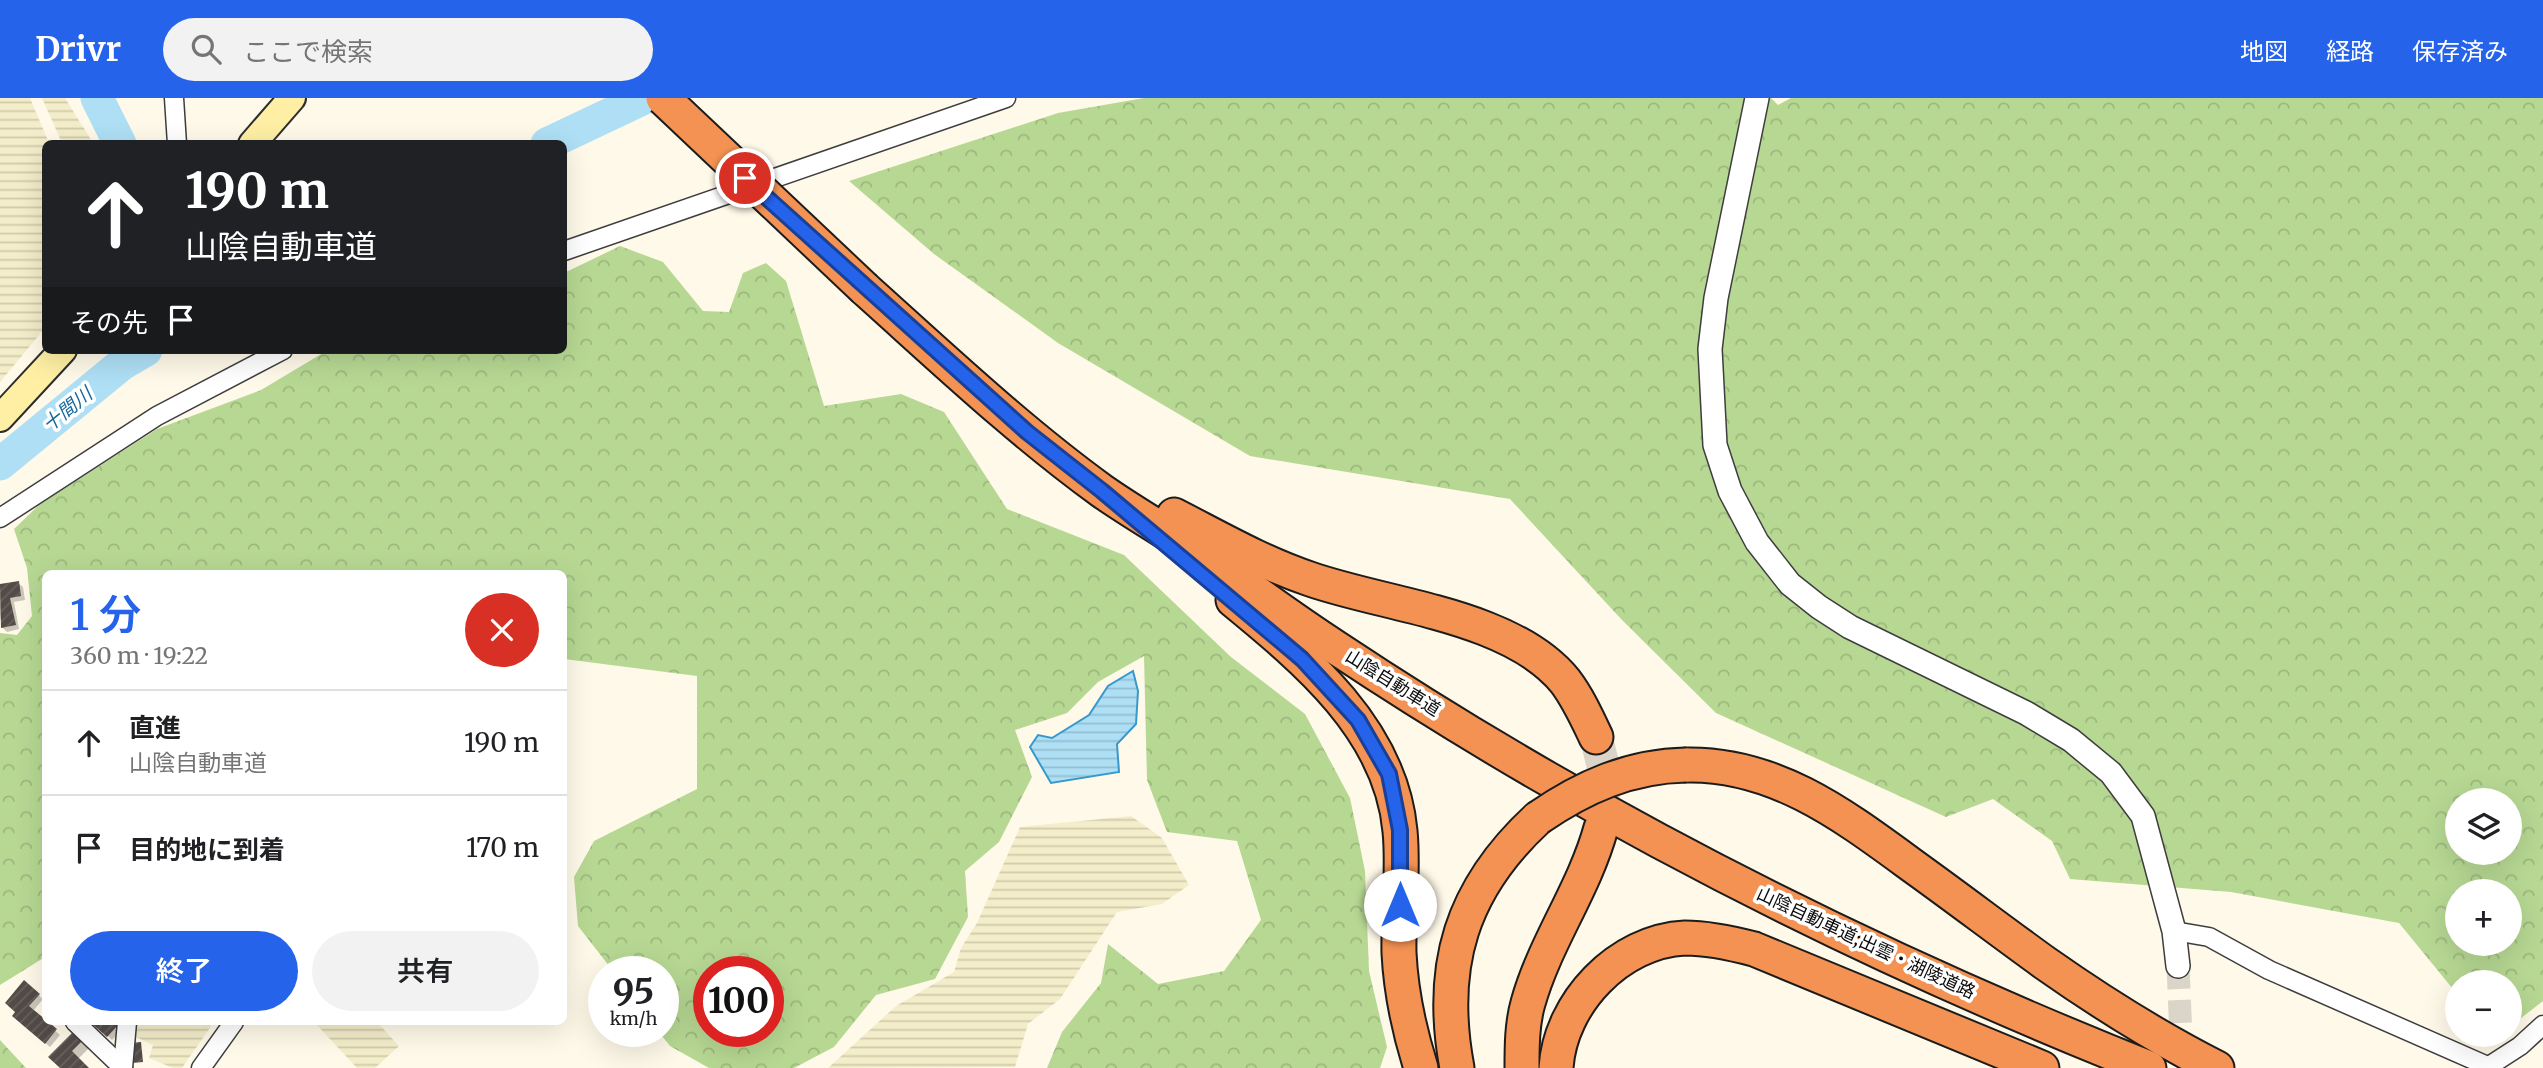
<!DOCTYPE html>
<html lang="ja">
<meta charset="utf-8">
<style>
:root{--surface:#fff;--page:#f2f2f2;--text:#202124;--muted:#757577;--line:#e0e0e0;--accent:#2563eb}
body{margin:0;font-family:Merriweather,"Noto Sans JP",serif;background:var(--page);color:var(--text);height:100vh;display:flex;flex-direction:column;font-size:26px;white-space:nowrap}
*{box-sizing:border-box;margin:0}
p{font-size:23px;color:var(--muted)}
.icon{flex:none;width:38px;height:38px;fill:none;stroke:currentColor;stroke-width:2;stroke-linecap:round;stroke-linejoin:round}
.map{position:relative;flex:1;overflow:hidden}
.panel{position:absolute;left:42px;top:472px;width:525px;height:455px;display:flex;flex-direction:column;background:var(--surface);border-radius:10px;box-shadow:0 7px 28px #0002}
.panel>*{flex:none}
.hud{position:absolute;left:42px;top:42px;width:525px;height:214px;border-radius:10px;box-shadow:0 7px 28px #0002;background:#202124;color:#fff;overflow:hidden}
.buttons{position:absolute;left:2445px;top:690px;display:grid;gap:14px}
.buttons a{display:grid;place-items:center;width:77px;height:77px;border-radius:50%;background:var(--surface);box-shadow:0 7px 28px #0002;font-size:35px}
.speed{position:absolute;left:588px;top:858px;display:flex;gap:14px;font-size:35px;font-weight:700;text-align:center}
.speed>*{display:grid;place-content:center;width:91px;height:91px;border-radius:50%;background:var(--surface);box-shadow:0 7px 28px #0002;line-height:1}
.speed small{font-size:18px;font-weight:400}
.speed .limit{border:10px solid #d22;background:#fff;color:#111}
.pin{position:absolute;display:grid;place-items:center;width:60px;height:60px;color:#fff;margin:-30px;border:4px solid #fff;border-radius:50%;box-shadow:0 2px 7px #0007}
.me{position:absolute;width:77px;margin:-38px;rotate:0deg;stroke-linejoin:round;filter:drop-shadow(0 0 5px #0008)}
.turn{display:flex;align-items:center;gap:24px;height:147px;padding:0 28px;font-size:32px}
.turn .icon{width:91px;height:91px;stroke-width:2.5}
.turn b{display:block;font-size:49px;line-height:60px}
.then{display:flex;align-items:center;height:66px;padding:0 28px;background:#0003;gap:14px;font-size:26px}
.round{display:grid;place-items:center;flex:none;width:74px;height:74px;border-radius:37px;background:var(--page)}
.overview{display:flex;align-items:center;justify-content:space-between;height:119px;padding:0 28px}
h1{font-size:42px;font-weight:600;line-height:52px;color:var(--accent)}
.primary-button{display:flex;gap:14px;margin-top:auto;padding:14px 28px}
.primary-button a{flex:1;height:80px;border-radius:42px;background:var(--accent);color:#fff;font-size:28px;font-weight:600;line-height:80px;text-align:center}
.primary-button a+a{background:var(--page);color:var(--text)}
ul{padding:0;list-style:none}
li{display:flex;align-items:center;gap:21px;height:105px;padding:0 28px;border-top:2px solid var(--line)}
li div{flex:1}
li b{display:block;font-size:26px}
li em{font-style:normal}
header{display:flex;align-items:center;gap:42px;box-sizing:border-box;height:98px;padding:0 35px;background:var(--accent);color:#fff}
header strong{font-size:33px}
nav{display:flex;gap:38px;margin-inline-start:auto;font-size:24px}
.search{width:490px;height:63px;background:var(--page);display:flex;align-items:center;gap:18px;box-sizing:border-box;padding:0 24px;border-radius:38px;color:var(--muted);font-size:26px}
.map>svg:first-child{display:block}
.farmland{fill:url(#farmland-rules)}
.forest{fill:url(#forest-crowns);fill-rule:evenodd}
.water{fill:url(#water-rules);stroke:#3699cc;stroke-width:2}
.shadow{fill:#0003}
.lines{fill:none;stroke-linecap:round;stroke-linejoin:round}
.river{stroke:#aedff5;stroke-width:33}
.building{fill:url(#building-hatch)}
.tertiary-tunnel{stroke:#dad5c8;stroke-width:23;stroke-dasharray:23 11;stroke-linecap:butt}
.motorway-tunnel{stroke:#dad5c8;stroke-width:33;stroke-dasharray:33 17;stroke-linecap:butt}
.minor-casing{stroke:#3e3e3e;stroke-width:21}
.tertiary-casing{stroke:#3e3e3e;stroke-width:26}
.secondary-casing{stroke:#2d2d2d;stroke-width:30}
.motorway-casing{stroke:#1c1c1c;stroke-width:37}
.minor{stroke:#fff;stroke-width:18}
.tertiary{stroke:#fff;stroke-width:23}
.secondary{stroke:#feefa4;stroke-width:26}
.motorway{stroke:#f39252;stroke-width:33}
.motorway-bridge-casing{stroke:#1c1c1c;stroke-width:37;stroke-linecap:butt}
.motorway-bridge{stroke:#f39252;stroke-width:33}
.route-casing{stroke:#184099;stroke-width:18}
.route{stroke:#2563eb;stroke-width:12}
.labels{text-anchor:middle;stroke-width:7;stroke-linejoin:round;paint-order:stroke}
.street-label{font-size:18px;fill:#0b0b0b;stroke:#fff}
.water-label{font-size:19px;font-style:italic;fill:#16699a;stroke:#fff}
</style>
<header>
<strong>Drivr</strong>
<div class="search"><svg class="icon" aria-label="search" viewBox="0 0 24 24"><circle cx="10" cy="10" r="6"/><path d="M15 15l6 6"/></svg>ここで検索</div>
<nav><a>地図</a><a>経路</a><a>保存済み</a></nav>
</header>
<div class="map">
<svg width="2543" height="970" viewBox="0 0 2543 970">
<defs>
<pattern id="farmland-rules" width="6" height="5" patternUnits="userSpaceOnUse" patternTransform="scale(1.75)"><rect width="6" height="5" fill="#f4edca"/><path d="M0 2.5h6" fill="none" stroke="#d0caac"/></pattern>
<pattern id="forest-crowns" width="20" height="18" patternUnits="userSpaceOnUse" patternTransform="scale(1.75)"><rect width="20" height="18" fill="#b7d893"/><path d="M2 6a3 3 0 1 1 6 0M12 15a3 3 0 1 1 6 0" fill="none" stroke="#9cb87d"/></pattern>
<pattern id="water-rules" width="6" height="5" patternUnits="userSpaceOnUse" patternTransform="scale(1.75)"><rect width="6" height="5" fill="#aedff5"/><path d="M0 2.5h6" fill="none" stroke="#94bed1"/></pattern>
<pattern id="building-hatch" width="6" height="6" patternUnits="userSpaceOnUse" patternTransform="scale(1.75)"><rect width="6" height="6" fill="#534b47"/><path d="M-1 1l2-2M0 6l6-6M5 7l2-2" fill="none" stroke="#67605d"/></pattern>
</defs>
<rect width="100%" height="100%" fill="#fff9e9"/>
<g class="farmland">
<path d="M0,0H30L49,45L46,46L45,230L0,284Z"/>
<path d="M42,0H65L93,45H62Z"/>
<path d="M1131,718L1162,740L1189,787L1162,806L1117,814L1060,901L1028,926L1015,969L828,970L896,908L954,874L961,850L977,825L1020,729Z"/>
<path d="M137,924H214L182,970H173L149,960L153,947L132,937Z"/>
<path d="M314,924H377L399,948L375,970H357Z"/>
</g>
<g class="forest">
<path d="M1144,0H1771L1778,7L1791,0H2543V903L2516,924L2510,922V884H2457V896L2399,825L2231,794L2070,781L2052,743L1993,701L1946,719L1716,615L1622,522L1510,401L1250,358L1058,245L934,156L849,83L1058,15ZM2457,702H2510V754H2457ZM2457,793H2510V845H2457Z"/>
<path d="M620,148L663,164L703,213L729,214L743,175L766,165L786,183L824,308L901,296L944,314L1007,411L1124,457L1231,559L1305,616L1350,700L1365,773L1369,873L1387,949L1380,970H1047L1062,934L1101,885L1108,846L1158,886L1224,873L1261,822L1237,743L1167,734L1147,682L1144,558L1098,584L1067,615L1015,632L1032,679L999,744L965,773L968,819L935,881L876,897L834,949L794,970H709L670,948L658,933H663V873H613L578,828L574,779L594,743L697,691V578L564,561V476H46L45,859L0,887V535L17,537L32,518L27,470L14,431L39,407L157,331L261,292L328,252H564V175ZM709,873H768V933H709Z"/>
<path d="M0,942L26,970H0Z"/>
</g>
<path class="water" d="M1133,573L1138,593L1136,626L1117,646L1119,674L1051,685L1030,649L1038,637L1052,640L1089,617L1108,588Z"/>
<g class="shadow">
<path d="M18,485L23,489L25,502L14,504L19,531L7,534L2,529L0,516V487Z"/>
<path d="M25,885L43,901L33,913L60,937L50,949L18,922Z"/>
<path d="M93,924H118L124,930L112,942Z"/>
<path d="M74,935L89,950L78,961L87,970H62Z"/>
</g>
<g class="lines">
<g class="river">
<path d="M97,0L120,46"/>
<path d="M547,46L644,0"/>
<path d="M0,366L122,266L146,252"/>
</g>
</g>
<g class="building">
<path d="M19,483L21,498L10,500L16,527L1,530L0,486Z"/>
<path d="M24,882L40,896L29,908L57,931L45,946L12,918L15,914L5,905Z"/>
<path d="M90,924H121L107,939Z"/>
<path d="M74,933L83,942L72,953L89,970H60L48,959Z"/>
<path d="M141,944L143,964L132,965L130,945Z"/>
</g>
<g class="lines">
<path class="tertiary-tunnel" d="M2178,868L2182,963"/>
<path class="motorway-tunnel" d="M1596,639L1603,667V713"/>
<g class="minor-casing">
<g id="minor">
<path d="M174,0L177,46"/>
<path d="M564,153L1006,0"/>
<path d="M0,420L157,318L283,252"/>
<path d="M2174,833L2209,839L2269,872L2492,970"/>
<path d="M75,924L123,970"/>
<path d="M2489,968L2520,948L2543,927"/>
<path d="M123,970L127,924"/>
<path d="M201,970L234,924"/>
</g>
</g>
<g class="tertiary-casing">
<path id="tertiary" d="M1757,0L1716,200L1710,251L1715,347L1730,393L1757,444L1790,486L1819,509L1850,529L2026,615L2071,642L2111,675L2143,718L2174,833L2178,868"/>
</g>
<g class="secondary-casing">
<g id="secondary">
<path d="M252,46L292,0"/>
<path d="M0,320L63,252"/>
</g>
</g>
<g class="motorway-casing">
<g id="motorway">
<path d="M865,191C942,260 1018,332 1102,393C1135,416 1170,436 1204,458C1248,488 1290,520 1335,549C1589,718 1865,857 2149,970"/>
<path d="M1174,417C1219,440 1262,465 1310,481C1387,508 1511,517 1565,583C1578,600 1587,620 1596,639"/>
<path d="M1233,502C1306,562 1391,632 1400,733C1404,773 1398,815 1399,855C1401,895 1409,932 1421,970"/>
<path d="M1686,667C1777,665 1847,720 1917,771C1960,802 2002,834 2045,865C2099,903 2158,940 2217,970"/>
<path d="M1457,970C1438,868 1461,791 1538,720"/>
<path d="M1522,970C1522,949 1522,926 1528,905C1545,844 1584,792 1601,730"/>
<path d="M1556,970C1560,905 1619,843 1685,840C1709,840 1731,845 1754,851L2042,970"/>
</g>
</g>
<use href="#minor" class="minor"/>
<use href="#tertiary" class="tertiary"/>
<use href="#secondary" class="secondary"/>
<use href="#motorway" class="motorway"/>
<g class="motorway-bridge-casing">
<g id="motorway-bridge">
<path d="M663,0L865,191"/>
<path d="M1538,720C1583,689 1630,668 1686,667"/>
</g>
</g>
<use href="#motorway-bridge" class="motorway-bridge"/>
</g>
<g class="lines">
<g class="route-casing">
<path id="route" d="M745,80L1027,334L1102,393L1302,561L1358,622L1389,676L1400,732V807"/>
</g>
<use href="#route" class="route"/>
</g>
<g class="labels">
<g class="street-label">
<text transform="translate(1393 585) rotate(32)" y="6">山陰自動車道</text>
<text transform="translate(1866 845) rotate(25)" y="6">山陰自動車道;出雲・湖陵道路</text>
</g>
<g class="water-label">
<text transform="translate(67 311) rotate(-39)" y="7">十間川</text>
</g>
</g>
</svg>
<div class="buttons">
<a><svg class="icon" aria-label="layers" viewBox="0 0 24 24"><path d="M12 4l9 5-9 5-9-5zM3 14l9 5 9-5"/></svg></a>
<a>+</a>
<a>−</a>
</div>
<div class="speed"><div>95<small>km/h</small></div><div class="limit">100</div></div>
<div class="pin" style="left:745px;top:80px;background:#d93025"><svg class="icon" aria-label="arrive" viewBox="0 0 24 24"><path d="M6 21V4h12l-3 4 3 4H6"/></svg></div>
<svg class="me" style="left:1400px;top:807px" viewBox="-20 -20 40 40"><circle r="19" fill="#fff"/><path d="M0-13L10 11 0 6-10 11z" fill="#2563eb"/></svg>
<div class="hud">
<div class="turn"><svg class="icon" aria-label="ahead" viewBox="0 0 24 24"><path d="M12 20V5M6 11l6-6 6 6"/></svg><div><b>190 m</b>山陰自動車道</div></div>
<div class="then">その先<svg class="icon" aria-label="arrive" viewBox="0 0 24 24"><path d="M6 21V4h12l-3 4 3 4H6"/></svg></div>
</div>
<section class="panel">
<div class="overview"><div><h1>1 分</h1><p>360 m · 19:22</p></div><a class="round" style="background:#d93025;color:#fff"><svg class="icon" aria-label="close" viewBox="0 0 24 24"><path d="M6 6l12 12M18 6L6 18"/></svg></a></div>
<ul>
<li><svg class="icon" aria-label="ahead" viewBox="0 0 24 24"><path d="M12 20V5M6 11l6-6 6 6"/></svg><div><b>直進</b><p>山陰自動車道</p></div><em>190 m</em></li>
<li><svg class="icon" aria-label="arrive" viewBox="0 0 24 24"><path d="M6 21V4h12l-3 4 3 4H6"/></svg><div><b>目的地に到着</b></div><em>170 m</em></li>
</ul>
<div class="primary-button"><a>終了</a><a>共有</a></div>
</section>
</div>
